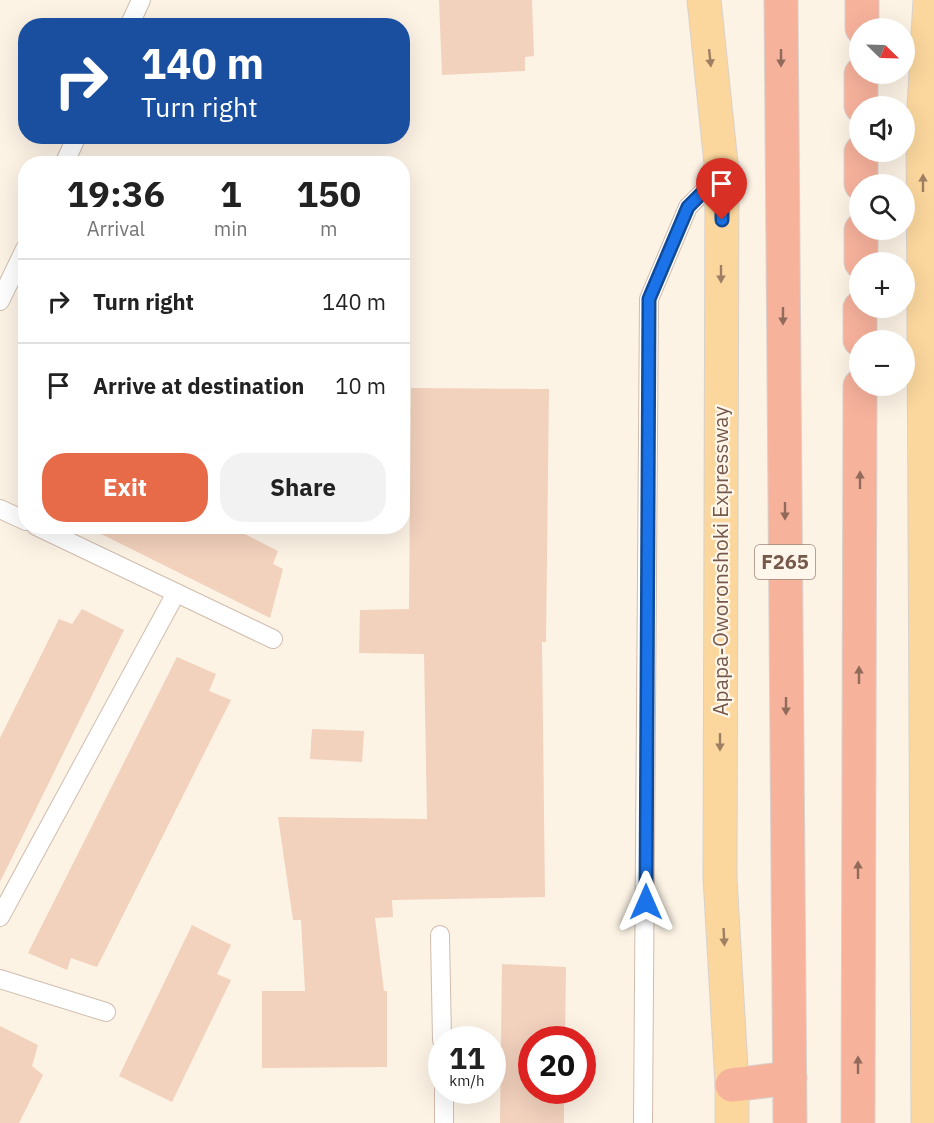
<!DOCTYPE html>
<meta charset="utf-8">
<style>
:root{--surface:#fff;--page:#f2f2f2;--text:#222;--muted:#767676;--line:#e0e0e0;--accent:#e76a49}
body{margin:0;font-family:"IBM Plex Sans",sans-serif;background:var(--page);color:var(--text);height:100vh;display:flex;flex-direction:column;font-size:22px;white-space:nowrap}
*{box-sizing:border-box;margin:0}
p{font-size:20px;color:var(--muted)}
.icon{flex:none;width:33px;height:33px;fill:none;stroke:currentColor;stroke-width:2;stroke-linecap:round;stroke-linejoin:round}
.map{position:relative;flex:1;overflow:hidden}
.details{position:absolute;left:18px;top:156px;width:392px;height:378px;display:flex;flex-direction:column;background:var(--surface);border-radius:24px;box-shadow:0 6px 24px #0002}
.details>*{flex:none}
.hud{position:absolute;left:18px;top:18px;width:392px;height:126px;border-radius:24px;box-shadow:0 6px 24px #0002;background:#1a4fa0;color:#fff;overflow:hidden}
.needle{width:39px;rotate:113deg}
.buttons{position:absolute;left:849px;top:18px;display:grid;gap:12px}
.buttons a{display:grid;place-items:center;width:66px;height:66px;border-radius:50%;background:var(--surface);box-shadow:0 6px 24px #0002;font-size:30px}
.speed{position:absolute;left:428px;top:1026px;display:flex;gap:12px;font-size:30px;font-weight:700;text-align:center}
.speed>*{display:grid;place-content:center;width:78px;height:78px;border-radius:50%;background:var(--surface);box-shadow:0 6px 24px #0002;line-height:1}
.speed small{font-size:15px;font-weight:400}
.speed .limit{border:9px solid #d22;background:#fff;color:#111}
.pin{position:absolute;display:grid;place-items:center;width:51px;height:51px;color:#fff;margin:-62px -26px;border-radius:50% 50% 50% 0;rotate:-45deg;box-shadow:0 0 6px #0007}
.pin .icon{rotate:45deg}
.me{position:absolute;width:66px;margin:-33px;rotate:0deg;stroke-linejoin:round;filter:drop-shadow(0 0 4px #0008)}
.turn{display:flex;align-items:center;gap:21px;height:126px;padding:0 24px;font-size:27px}
.turn .icon{width:78px;height:78px;stroke-width:2.5}
.turn b{display:block;font-size:42px;line-height:51px}
.eta{display:flex;justify-content:space-evenly;align-items:center;height:102px;text-align:center}
.eta b{font-size:36px;font-weight:800;line-height:42px}
.action{display:flex;gap:12px;margin-top:auto;padding:12px 24px}
.action a{flex:1;height:69px;border-radius:24px;background:var(--accent);color:#fff;font-size:24px;font-weight:800;line-height:69px;text-align:center}
.action a+a{background:var(--page);color:var(--text)}
ul{padding:0;list-style:none}
li{display:flex;align-items:center;gap:18px;height:84px;padding:0 24px;border-top:2px solid var(--line)}
li div{flex:1}
li b{display:block;font-size:22px}
li em{font-style:normal}
.map>svg:first-child{display:block}
.building{fill:#f2d1bd}
.lines{fill:none;stroke-linecap:round;stroke-linejoin:round}
.service-casing{stroke:#d0bdae;stroke-width:20}
.primary-casing{stroke:#d9d1cc;stroke-width:35}
.motorway-casing{stroke:#d9d1cc;stroke-width:35}
.service{stroke:#fff;stroke-width:18}
.primary{stroke:#fbd79d;stroke-width:33}
.motorway{stroke:#f7b29c;stroke-width:33}
.oneway{fill:#9e7f63}
.oneway2{fill:#906b5a}
.route-casing{stroke:#114b97;stroke-width:15}
.route{stroke:#1a73e8;stroke-width:10}
.labels{text-anchor:middle;stroke-width:4.5;stroke-linejoin:round;paint-order:stroke}
.shield{fill:#fff7ec;stroke:#9f887b;stroke-width:1.5}
.shield-label{font-size:20px;font-weight:bold;fill:#76594a}
.street-label{font-size:21px;fill:#76594a;stroke:#fff7ec}
</style>
<div class="map">
<svg width="934" height="1123" viewBox="0 0 934 1123">
<rect width="100%" height="100%" fill="#fcf3e5"/>
<g class="building">
<path d="M439,0H532L534,56L525,57V71L442,75Z"/>
<path d="M411,388L549,389L546,642H542L545,897L392,900L393,917L375,918L384,991H387V1067L262,1068V991H305L301,920H293L278,817L427,819L424,654L359,653L360,610L409,609Z"/>
<path d="M85,526H229L278,551L273,564L283,569L270,618Z"/>
<path d="M82,609L124,630L0,882V738L59,619L72,624Z"/>
<path d="M177,657L216,674L209,691L231,700L97,967L71,958L67,970L28,953Z"/>
<path d="M312,729L364,731L362,762L310,759Z"/>
<path d="M192,925L231,945L217,974L231,980L172,1102L119,1076Z"/>
<path d="M502,964L566,967L565,1040H531V1090H564V1123H500Z"/>
<path d="M0,1026L38,1045L32,1066L43,1075L19,1123H0Z"/>
</g>
<g class="lines">
<g class="service-casing">
<g id="service">
<path d="M129,26L141,0"/>
<path d="M64,164L77,136"/>
<path d="M0,301L26,247"/>
<path d="M0,509L26,521"/>
<path d="M36,526L273,639"/>
<path d="M0,917L176,593"/>
<path d="M440,935L442,1040"/>
<path d="M0,979L106,1012"/>
<path d="M444,1090V1123"/>
<path d="M643,1123L649,299L688,207L722,173"/>
</g>
</g>
<g class="primary-casing">
<g id="primary">
<path d="M704,0L722,173L720,878L732,1085V1123"/>
<path d="M928,1123L923,126L930,0"/>
</g>
</g>
<g class="motorway-casing">
<g id="motorway">
<path d="M781,0L790,1123"/>
<path d="M862,28V0"/>
<path d="M861,106V74"/>
<path d="M861,184V152"/>
<path d="M861,262V230"/>
<path d="M860,340V308"/>
<path d="M732,1085L790,1078"/>
<path d="M858,1123L860,386"/>
</g>
</g>
<use href="#service" class="service"/>
<use href="#primary" class="primary"/>
<use href="#motorway" class="motorway"/>
</g>
<defs><path id="oneway-solid" d="M-6-.8H1V-3.2L6.5 0L1 3.2V.8H-6Z" transform="scale(1.5)"/></defs>
<g class="oneway">
<use href="#oneway-solid" transform="translate(710 58) rotate(84)"/>
<use href="#oneway-solid" transform="translate(923 183) rotate(-90)"/>
<use href="#oneway-solid" transform="translate(721 274) rotate(90)"/>
<use href="#oneway-solid" transform="translate(720 742) rotate(90)"/>
<use href="#oneway-solid" transform="translate(724 937) rotate(87)"/>
</g>
<g class="oneway2">
<use href="#oneway-solid" transform="translate(781 58) rotate(90)"/>
<use href="#oneway-solid" transform="translate(783 316) rotate(90)"/>
<use href="#oneway-solid" transform="translate(860 480) rotate(-90)"/>
<use href="#oneway-solid" transform="translate(785 511) rotate(90)"/>
<use href="#oneway-solid" transform="translate(859 675) rotate(-90)"/>
<use href="#oneway-solid" transform="translate(786 706) rotate(90)"/>
<use href="#oneway-solid" transform="translate(858 870) rotate(-90)"/>
<use href="#oneway-solid" transform="translate(858 1065) rotate(-90)"/>
</g>
<g class="lines">
<g class="route-casing">
<path id="route" d="M646,902L649,299L688,207L722,173V220"/>
</g>
<use href="#route" class="route"/>
</g>
<g class="labels">
<rect class="shield" x="755" y="545" width="60" height="34" rx="4.5"/>
<g class="shield-label">
<text x="785" y="569">F265</text>
</g>
<g class="street-label">
<text transform="translate(721 561) rotate(-90)" y="7">Apapa-Oworonshoki Expressway</text>
</g>
</g>
</svg>
<div class="buttons">
<a><svg class="needle" viewBox="-14 -14 28 28"><path d="M0-13l5 13h-10z" fill="#e53935"/><path d="M0 13l5-13h-10z" fill="#767676"/></svg></a>
<a><svg class="icon" aria-label="sound" viewBox="0 0 24 24"><path d="M4 9h4l5-4v14l-5-4H4zM17 9q2 3 0 6"/></svg></a>
<a><svg class="icon" aria-label="search" viewBox="0 0 24 24"><circle cx="10" cy="10" r="6"/><path d="M15 15l6 6"/></svg></a>
<a>+</a>
<a>−</a>
</div>
<div class="speed"><div>11<small>km/h</small></div><div class="limit">20</div></div>
<div class="pin" style="left:722px;top:220px;background:#d93025"><svg class="icon" aria-label="arrive" viewBox="0 0 24 24"><path d="M6 21V4h12l-3 4 3 4H6"/></svg></div>
<svg class="me" style="left:646px;top:902px" viewBox="-20 -20 40 40"><path d="M0-17L14 15 0 8-14 15z" fill="#1a73e8" stroke="#fff" stroke-width="4"/></svg>
<div class="hud">
<div class="turn"><svg class="icon" aria-label="right" viewBox="0 0 24 24"><path d="M7 20v-9h11M14 6l5 5-5 5"/></svg><div><b>140 m</b>Turn right</div></div>
</div>
<section class="details">
<div class="eta">
<div><b>19:36</b><p>Arrival</p></div>
<div><b>1</b><p>min</p></div>
<div><b>150</b><p>m</p></div>
</div>
<ul>
<li><svg class="icon" aria-label="right" viewBox="0 0 24 24"><path d="M7 20v-9h11M14 6l5 5-5 5"/></svg><div><b>Turn right</b></div><em>140 m</em></li>
<li><svg class="icon" aria-label="arrive" viewBox="0 0 24 24"><path d="M6 21V4h12l-3 4 3 4H6"/></svg><div><b>Arrive at destination</b></div><em>10 m</em></li>
</ul>
<div class="action"><a>Exit</a><a>Share</a></div>
</section>
</div>
